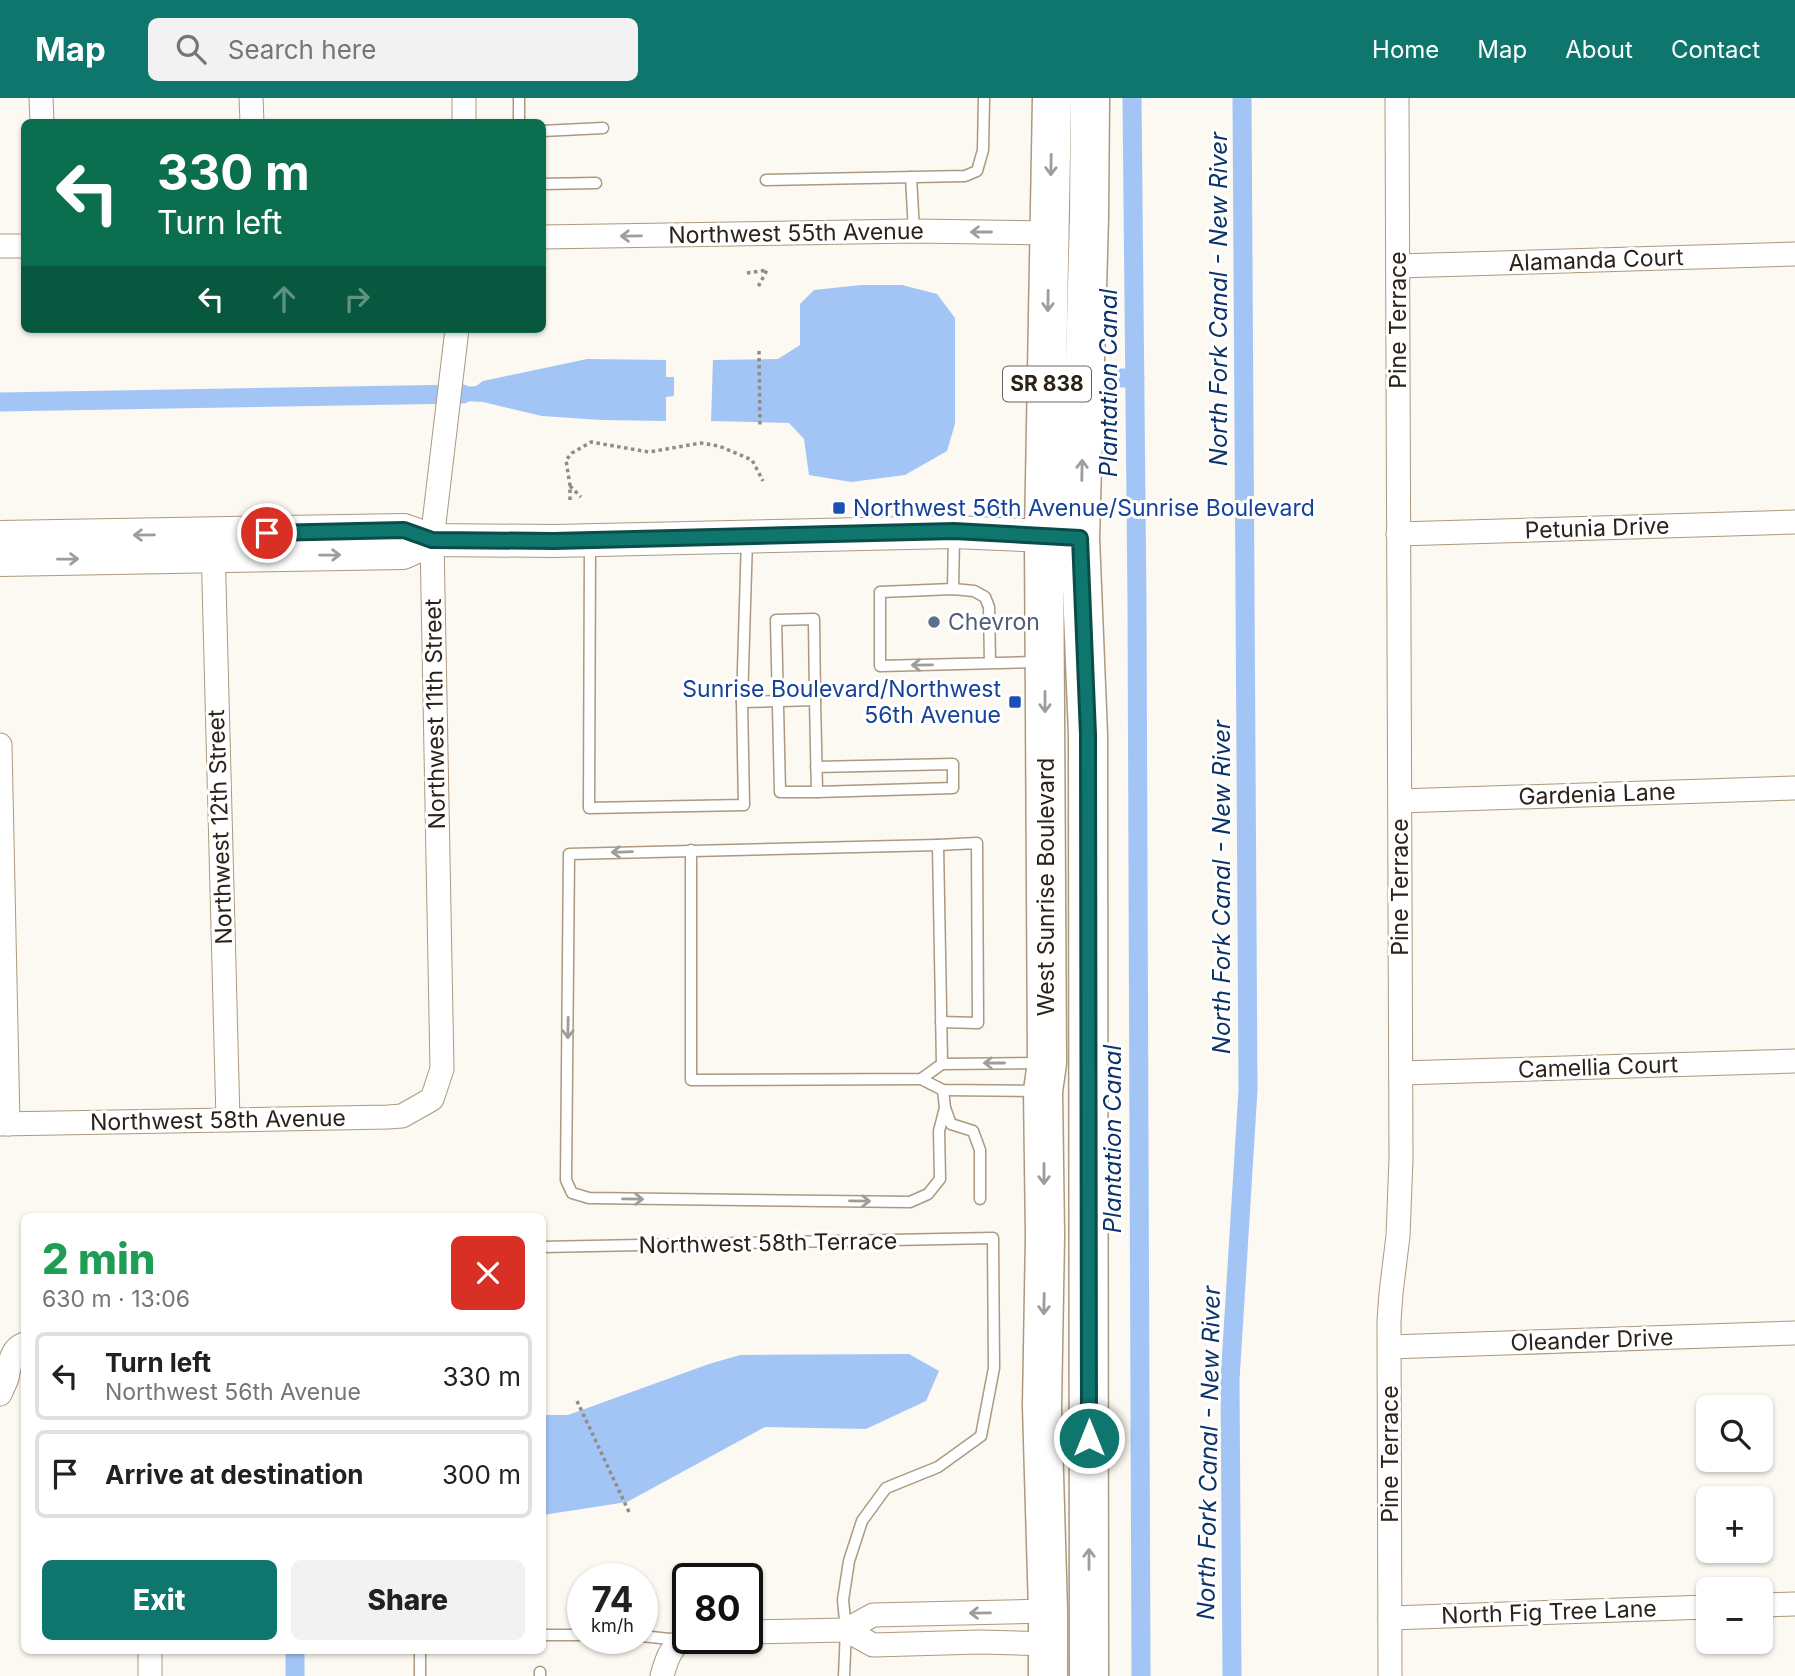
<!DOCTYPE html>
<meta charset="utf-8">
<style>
:root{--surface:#fff;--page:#f2f2f2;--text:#202124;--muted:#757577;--line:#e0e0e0;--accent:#0f766e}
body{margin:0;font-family:Inter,sans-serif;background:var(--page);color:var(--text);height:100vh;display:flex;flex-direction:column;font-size:26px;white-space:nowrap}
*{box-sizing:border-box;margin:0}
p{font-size:23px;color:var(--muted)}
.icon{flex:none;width:38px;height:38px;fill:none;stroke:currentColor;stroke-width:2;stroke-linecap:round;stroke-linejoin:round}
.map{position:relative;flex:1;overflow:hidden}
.side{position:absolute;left:21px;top:1115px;width:525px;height:441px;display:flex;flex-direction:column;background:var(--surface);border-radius:10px;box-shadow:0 2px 5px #0004}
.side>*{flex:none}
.top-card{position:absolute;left:21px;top:21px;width:525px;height:214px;border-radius:10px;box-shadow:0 2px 5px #0004;background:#0b6e4f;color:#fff;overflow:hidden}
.buttons{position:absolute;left:1696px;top:1297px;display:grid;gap:14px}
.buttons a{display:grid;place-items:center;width:77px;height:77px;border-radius:10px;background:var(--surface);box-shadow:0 2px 5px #0004;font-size:35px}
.speed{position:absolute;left:567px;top:1465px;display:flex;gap:14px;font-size:35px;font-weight:700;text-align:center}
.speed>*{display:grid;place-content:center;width:91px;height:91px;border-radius:50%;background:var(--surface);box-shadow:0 2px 5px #0004;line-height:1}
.speed small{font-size:18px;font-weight:400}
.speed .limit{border:4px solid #111;border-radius:10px;background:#fff;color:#111}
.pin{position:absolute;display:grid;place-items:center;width:60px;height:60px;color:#fff;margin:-30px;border:4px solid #fff;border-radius:50%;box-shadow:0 2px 7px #0007}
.me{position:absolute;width:77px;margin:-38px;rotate:0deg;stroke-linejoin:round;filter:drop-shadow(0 0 5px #0008)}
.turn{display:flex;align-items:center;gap:24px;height:147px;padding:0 21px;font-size:32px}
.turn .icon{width:91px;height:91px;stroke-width:2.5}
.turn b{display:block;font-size:49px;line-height:60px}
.lanes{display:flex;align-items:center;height:66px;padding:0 21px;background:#0003;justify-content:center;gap:35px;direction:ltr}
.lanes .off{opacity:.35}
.round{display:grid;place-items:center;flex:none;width:74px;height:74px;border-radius:10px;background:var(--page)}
.overview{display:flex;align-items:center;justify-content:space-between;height:119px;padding:0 21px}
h1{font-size:42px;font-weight:800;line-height:52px;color:#1e9e55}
.primary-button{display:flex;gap:14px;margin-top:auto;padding:14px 21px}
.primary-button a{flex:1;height:80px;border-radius:10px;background:var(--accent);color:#fff;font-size:28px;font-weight:800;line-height:80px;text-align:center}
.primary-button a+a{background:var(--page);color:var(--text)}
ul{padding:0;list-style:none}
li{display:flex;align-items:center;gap:21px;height:88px;margin:0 14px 10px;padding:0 7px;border:4px solid var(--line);border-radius:10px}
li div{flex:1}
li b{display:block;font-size:26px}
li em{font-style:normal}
header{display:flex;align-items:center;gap:42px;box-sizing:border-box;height:98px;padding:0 35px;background:var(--accent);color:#fff}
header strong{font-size:33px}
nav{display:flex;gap:38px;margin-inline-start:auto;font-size:24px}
.search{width:490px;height:63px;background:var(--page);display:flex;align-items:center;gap:18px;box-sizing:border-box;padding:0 24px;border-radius:10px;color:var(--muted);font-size:26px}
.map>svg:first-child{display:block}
.water{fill:#a3c5f6}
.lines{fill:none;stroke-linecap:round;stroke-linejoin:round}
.canal{stroke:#a3c5f6;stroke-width:19}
.lane-casing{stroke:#ac997f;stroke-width:13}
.street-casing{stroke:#ac997f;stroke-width:25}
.secondary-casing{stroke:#ac997f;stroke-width:34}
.highway-casing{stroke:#ac997f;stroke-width:41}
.path{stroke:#928c84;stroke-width:3.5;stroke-dasharray:3.5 3.5;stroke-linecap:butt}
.lane{stroke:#fff;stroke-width:10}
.street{stroke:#fff;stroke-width:23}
.secondary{stroke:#fff;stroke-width:32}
.highway{stroke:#fff;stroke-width:38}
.oneway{stroke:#a09c98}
.route-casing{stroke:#0a4d48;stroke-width:18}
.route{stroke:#0f766e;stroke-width:12}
.transit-dot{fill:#1a4fb4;stroke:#fff;stroke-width:2.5}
.service-dot{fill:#5c6f8a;stroke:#fff;stroke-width:2.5}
.labels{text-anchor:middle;stroke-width:6;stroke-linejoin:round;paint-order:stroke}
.shield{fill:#fff;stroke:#6b655e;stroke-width:2}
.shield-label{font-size:21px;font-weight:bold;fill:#2b2319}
.street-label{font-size:23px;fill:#2b2319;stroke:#fff}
.transit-label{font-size:23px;fill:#164399;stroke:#fff;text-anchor:start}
.service-label{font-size:23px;fill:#4e5e75;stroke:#fff;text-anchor:start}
.water-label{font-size:24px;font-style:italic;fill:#0c3369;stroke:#fff}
</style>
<header>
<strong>Map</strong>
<div class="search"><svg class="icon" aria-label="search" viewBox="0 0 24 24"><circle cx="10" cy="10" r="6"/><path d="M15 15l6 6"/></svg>Search here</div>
<nav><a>Home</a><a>Map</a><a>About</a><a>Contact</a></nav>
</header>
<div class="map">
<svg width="1795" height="1578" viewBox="0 0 1795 1578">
<rect width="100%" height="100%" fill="#fcf8f2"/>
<g class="water">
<path d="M861,187H902L937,196L955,220V326L947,353L905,377L851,384L809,377L804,341L789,325L711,323L713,262L778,261L800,247V206L814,192Z"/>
<path d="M587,261L666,262V279H674V298L666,299V323L601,322L542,318L483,304L466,303L461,299L462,293L466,289L476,288L483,283Z"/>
<path d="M909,1256L939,1273L926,1303L866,1331L765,1329L627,1404L543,1417V1317H568L709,1266L740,1257Z"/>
</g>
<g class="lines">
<g class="canal">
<path d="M1132,0L1137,507L1141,1578"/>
<path d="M1108,280H1135"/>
<path d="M0,304L463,296"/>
<path d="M295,1578V1552"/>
<path d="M1232,1578L1230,1282L1248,992L1242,0"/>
</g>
<g class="lane-casing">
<g id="lane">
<path d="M519,0V24"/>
<path d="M542,33L603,30"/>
<path d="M911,79L914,133"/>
<path d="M766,82L965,78L977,73L983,52L984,0"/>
<path d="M542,86L596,85"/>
<path d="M590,446L589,710L744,707L742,604L747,441"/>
<path d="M953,491L954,438"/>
<path d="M990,565L989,509L985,499L974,493L953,491L880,494V568L1038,564"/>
<path d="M815,602L814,521L776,522L780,694H817"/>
<path d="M742,604L815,602L817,694L953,690V666L816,669"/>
<path d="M938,747L977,745L978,925L941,924"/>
<path d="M691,752V982L921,981L942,966L1040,965"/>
<path d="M942,966L938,747L569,756L566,1082L572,1095L589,1100L910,1104L928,1096L940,1081L939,1033L945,1010"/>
<path d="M921,981L943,992L1038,993"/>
<path d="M943,992L945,1010L951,1026L973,1033L980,1052V1101"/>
<path d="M542,1149L993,1140L994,1270L981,1338L938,1369L886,1390L862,1423L849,1463L843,1502L846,1532L844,1578"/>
<path d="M542,1537H583"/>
<path d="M642,1538L679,1542"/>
<path d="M540,1574V1578"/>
<path d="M420,1578V1552"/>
</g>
</g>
<g class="street-casing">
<g id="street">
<path d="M41,0L42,24"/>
<path d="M251,0L252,24"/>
<path d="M464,0V24"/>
<path d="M542,139L914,133L1050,135"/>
<path d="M0,148H24"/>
<path d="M1398,168L1795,156"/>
<path d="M1398,436L1795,424"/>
<path d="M213,446L228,1022"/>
<path d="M0,647L8,1026"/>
<path d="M1400,703L1795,690"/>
<path d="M1401,975L1795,963"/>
<path d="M0,1026L388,1019L402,1018L432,1001L442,971L432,442L457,231"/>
<path d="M1390,1249L1795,1235"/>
<path d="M0,1296C3,1290 5,1285 7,1280C10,1267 10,1251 24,1246"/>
<path d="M1760,1507L1795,1506"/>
<path d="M1390,1520L1708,1509"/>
<path d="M846,1532L873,1517L1048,1513"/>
<path d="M747,1534L846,1532L873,1547L980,1544L1048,1546"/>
<path d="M150,1552V1578"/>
<path d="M662,1578C666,1563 672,1544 688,1539"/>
<path d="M1390,1578L1389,1223L1391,1195L1398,1138L1401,1061L1397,0"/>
</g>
</g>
<g class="secondary-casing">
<g id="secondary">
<path d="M0,439L404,432L432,442L554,443L954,434L1068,439"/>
<path d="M0,462L403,455L432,442"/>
</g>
</g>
<g class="highway-casing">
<g id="highway">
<path d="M1048,1578V1513L1042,1308L1045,1138L1043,993L1047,965L1044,438L1052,0"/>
<path d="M1089,1578L1088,637L1080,440L1089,119L1090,0"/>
</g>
</g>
<g class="path">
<path d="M747,175L767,172L758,189"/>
<path d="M759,253L760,330"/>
<path d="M570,388L581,399"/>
<path d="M570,402V388L566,362L572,355L591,344L649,354L701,345L719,348L752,362L763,383"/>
<path d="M577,1303L629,1414"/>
</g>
<use href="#lane" class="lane"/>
<use href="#street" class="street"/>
<use href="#secondary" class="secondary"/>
<use href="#highway" class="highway"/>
</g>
<defs><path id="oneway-shaft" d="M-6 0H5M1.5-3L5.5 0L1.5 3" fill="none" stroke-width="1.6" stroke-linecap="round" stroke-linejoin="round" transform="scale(1.75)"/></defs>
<g class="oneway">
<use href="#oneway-shaft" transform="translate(1051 67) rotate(91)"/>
<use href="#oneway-shaft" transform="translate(981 134) rotate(-180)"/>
<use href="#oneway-shaft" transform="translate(631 138) rotate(179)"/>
<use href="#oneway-shaft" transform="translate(1048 203) rotate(91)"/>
<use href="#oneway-shaft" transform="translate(1082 372) rotate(-89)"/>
<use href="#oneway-shaft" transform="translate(144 437) rotate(179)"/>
<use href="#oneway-shaft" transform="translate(330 457) rotate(-1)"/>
<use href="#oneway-shaft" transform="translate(68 461) rotate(-1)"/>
<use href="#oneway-shaft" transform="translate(922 567) rotate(179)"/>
<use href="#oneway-shaft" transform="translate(1045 604) rotate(90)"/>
<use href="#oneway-shaft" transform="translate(622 754) rotate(178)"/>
<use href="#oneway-shaft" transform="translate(568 930) rotate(91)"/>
<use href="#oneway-shaft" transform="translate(994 965) rotate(180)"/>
<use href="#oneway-shaft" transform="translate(1044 1076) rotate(90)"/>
<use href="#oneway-shaft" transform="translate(633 1101) rotate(1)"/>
<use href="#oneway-shaft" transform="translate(860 1103) rotate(1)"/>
<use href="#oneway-shaft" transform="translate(1044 1206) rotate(91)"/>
<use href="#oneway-shaft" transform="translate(1089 1461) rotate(-90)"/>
<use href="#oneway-shaft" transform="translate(980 1515) rotate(179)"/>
</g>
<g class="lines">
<g class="route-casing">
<path id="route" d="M267,435L404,432L432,442L554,443L954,433L1080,440L1088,637L1089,1340"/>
</g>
<use href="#route" class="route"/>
</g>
<g class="transit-dot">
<rect x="832" y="403" width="14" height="14" rx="3.5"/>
<rect x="1008" y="597" width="14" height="14" rx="3.5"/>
</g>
<circle class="service-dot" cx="934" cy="524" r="7"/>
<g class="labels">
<rect class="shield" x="1003" y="268.5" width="88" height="35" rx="5"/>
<g class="shield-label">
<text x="1047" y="293">SR 838</text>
</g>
<g class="street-label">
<text transform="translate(796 135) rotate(-1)" y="8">Northwest 55th Avenue</text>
<text transform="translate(1596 162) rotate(-2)" y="8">Alamanda Court</text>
<text transform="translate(1398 222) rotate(-90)" y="8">Pine Terrace</text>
<text transform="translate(1597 430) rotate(-2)" y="8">Petunia Drive</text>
<text transform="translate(435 616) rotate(-91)" y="8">Northwest 11th Street</text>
<text transform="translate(1597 696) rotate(-2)" y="8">Gardenia Lane</text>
<text transform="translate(220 729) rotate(-92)" y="8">Northwest 12th Street</text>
<text transform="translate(1046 789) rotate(-90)" y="8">West Sunrise Boulevard</text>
<text transform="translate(1400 789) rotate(-90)" y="8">Pine Terrace</text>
<text transform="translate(1598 969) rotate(-2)" y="8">Camellia Court</text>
<text transform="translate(218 1022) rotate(-1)" y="8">Northwest 58th Avenue</text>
<text transform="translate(768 1145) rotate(-1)" y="8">Northwest 58th Terrace</text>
<text transform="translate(1592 1242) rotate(-2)" y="8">Oleander Drive</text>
<text transform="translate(1390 1356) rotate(-90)" y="8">Pine Terrace</text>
<text transform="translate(1549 1514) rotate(-2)" y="8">North Fig Tree Lane</text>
</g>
<g class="transit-label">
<text x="853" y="418">Northwest 56th Avenue/Sunrise Boulevard</text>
<text x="1001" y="599" text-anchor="end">Sunrise Boulevard/Northwest<tspan x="1001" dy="26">56th Avenue</tspan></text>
</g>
<g class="service-label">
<text x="948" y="532">Chevron</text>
</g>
<g class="water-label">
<text transform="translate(1219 201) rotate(-90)" y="8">North Fork Canal - New River</text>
<text transform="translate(1109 285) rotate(-90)" y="8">Plantation Canal</text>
<text transform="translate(1222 789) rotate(-90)" y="8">North Fork Canal - New River</text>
<text transform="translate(1113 1041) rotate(-90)" y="8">Plantation Canal</text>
<text transform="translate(1209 1355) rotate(-89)" y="8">North Fork Canal - New River</text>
</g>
</g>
</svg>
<div class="buttons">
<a><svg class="icon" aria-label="search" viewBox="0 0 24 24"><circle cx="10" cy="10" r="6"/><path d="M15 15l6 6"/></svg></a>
<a>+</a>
<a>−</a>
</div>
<div class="speed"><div>74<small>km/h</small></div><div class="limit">80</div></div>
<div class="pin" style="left:267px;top:435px;background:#d93025"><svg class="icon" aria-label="arrive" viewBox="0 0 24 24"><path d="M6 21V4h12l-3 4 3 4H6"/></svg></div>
<svg class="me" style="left:1089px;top:1340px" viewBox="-20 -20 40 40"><circle r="17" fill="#0f766e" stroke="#fff" stroke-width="3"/><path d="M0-11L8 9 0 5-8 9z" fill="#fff"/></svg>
<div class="top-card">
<div class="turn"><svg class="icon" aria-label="left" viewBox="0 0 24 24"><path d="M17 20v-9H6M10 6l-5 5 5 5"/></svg><div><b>330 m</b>Turn left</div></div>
<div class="lanes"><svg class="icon" aria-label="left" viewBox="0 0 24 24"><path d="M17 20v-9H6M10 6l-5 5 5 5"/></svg><svg class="icon off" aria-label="ahead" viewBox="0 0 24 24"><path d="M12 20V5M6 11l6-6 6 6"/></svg><svg class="icon off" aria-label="right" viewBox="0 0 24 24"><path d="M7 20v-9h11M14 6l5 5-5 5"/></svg></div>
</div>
<section class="side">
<div class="overview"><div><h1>2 min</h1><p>630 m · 13:06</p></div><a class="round" style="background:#d93025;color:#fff"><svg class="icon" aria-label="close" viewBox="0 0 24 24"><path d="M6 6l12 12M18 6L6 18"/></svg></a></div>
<ul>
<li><svg class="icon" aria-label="left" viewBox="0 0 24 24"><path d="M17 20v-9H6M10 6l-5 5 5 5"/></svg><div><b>Turn left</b><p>Northwest 56th Avenue</p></div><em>330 m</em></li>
<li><svg class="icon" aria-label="arrive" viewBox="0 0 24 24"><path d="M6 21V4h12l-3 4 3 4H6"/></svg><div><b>Arrive at destination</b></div><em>300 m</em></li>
</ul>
<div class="primary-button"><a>Exit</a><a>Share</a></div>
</section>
</div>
